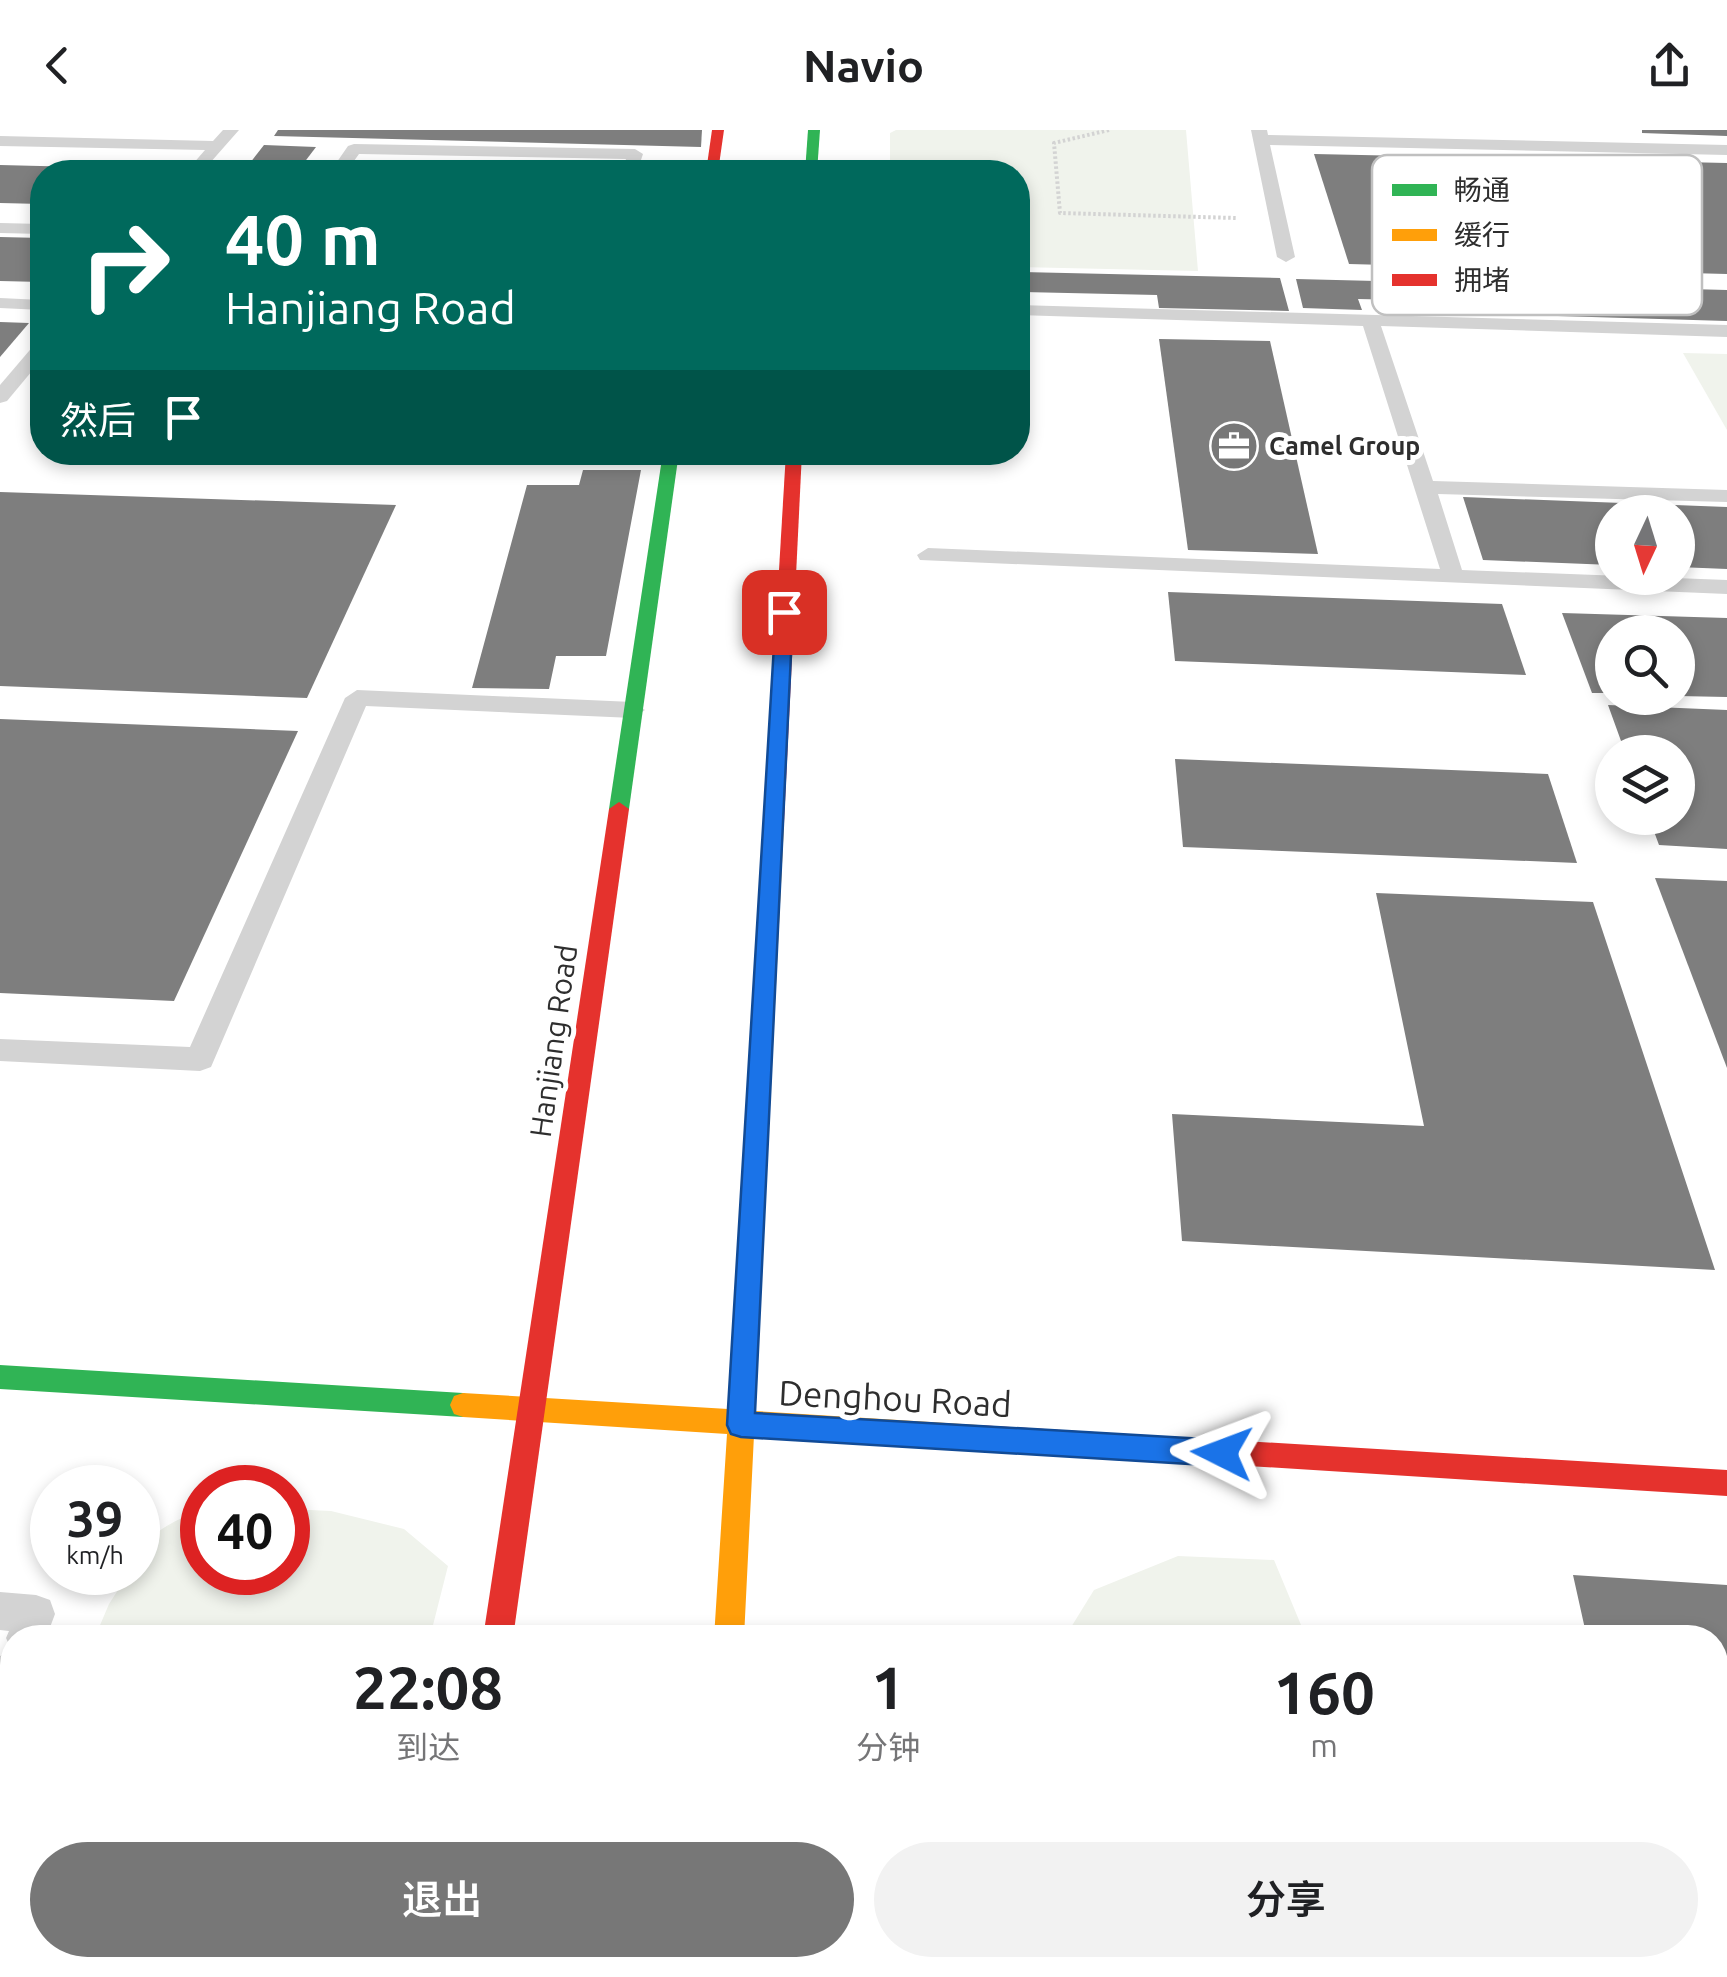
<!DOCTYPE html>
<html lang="zh">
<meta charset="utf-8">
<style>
:root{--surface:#fff;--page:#f2f2f2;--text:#202124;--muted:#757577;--accent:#777}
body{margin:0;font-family:Ubuntu,"Noto Sans SC",sans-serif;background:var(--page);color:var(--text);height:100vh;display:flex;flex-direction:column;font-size:38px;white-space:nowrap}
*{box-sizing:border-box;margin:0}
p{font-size:32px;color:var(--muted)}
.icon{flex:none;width:55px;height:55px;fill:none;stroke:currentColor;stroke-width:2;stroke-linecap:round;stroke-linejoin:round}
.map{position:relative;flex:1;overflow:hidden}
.side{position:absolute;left:0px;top:1495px;width:1728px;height:352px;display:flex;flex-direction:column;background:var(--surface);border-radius:40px 40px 0 0;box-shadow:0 5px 15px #0003}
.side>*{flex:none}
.guide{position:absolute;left:30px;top:30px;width:1000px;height:305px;border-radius:40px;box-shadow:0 5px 15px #0003;background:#00695c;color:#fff;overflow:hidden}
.needle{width:65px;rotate:184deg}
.buttons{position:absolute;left:1595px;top:365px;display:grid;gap:20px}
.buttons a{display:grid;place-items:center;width:100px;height:100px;border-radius:50%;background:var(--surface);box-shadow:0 5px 15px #0003;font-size:50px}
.speed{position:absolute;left:30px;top:1335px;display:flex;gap:20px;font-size:50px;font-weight:700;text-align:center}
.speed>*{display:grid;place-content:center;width:130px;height:130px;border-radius:50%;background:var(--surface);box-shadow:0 5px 15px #0003;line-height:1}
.speed small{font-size:25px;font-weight:400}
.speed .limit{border:15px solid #d22;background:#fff;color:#111}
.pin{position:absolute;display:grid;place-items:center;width:85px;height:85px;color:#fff;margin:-42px;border-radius:20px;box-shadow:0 5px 15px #0006}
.me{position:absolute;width:110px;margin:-55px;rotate:273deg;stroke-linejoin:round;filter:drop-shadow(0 0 8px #0008)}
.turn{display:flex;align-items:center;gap:35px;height:210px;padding:0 30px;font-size:45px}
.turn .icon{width:130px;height:130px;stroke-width:2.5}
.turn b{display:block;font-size:70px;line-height:85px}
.then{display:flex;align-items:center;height:95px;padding:0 30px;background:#0003;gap:20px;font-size:38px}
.eta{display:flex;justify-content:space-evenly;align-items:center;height:170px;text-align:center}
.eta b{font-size:60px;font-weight:600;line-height:70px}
.button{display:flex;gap:20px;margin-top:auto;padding:20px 30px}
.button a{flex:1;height:115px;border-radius:60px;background:var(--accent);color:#fff;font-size:40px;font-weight:600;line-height:115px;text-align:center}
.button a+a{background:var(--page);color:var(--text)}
header{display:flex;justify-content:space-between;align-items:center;height:130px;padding:0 30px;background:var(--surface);font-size:45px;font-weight:600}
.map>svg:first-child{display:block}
.green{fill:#f0f3ec}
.building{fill:#7e7e7e}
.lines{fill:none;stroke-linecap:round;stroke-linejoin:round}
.path{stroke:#d3d3d3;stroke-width:4;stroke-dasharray:2.5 2.5;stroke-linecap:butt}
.lane{fill:#d3d3d3;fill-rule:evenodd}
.fast{fill:#30b455;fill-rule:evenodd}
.slow{fill:#ff9f0a;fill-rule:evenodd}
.jam{fill:#e5322d;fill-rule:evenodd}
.route{fill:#1a73e8;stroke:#114b97;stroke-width:2.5}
.labels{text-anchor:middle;stroke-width:10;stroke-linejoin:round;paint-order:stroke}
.far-poi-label{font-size:25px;font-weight:bold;fill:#2e2e2e;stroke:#fff;text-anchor:start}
.street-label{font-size:30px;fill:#2e2e2e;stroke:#fff}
.near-street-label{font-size:35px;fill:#2e2e2e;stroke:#fff}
.key{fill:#fff;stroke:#c0c0c0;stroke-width:2.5}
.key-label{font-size:28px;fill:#2e2e2e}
</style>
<header><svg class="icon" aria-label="back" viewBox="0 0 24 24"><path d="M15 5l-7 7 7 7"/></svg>Navio<svg class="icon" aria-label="share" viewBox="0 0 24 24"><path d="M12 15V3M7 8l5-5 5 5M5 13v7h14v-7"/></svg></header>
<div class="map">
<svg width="1727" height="1847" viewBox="0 0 1727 1847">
<rect width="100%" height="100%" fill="#fff"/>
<g class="green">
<path d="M896,0H1186L1198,141L1018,137V42H890V3Z"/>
<path d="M1683,223L1727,224V300Z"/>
<path d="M202,1379V1442H288V1379L331,1381L404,1399L448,1436L430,1507H95L109,1474L129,1443L138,1442C138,1404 173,1392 202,1379Z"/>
<path d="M1178,1426L1274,1430L1306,1507H1065L1094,1460Z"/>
<path d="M12,1714V1835H348L343,1847H0V1745Z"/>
<path d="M1110,1835H1428L1422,1847H1112Z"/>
</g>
<g class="building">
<path d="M278,0H702L701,17L274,6Z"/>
<path d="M1642,0H1727V6L1642,3Z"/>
<path d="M264,15L316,17L297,42H243Z"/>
<path d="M1314,24L1727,33V144L1349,134Z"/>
<path d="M0,35L160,39V42H42V74L0,73Z"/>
<path d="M0,107L42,108V152L0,151Z"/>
<path d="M1022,142L1280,148L1289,181L1159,178L1157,165L1023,162Z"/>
<path d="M1296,149L1727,160V191L1453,183L1448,171L1358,169L1362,180L1303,178Z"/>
<path d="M0,192L29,193L0,227Z"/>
<path d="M1159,209L1270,211L1318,424L1188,420Z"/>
<path d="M583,340H641L606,526H556L549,559L472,558L527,355H579Z"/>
<path d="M0,362L396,375L307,568L0,556Z"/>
<path d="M1463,367L1727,377V439L1678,437V382H1612V435L1483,430Z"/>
<path d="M1168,462L1502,474L1526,545L1175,531Z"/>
<path d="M1562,483L1727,488V567L1678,566V502H1612V563H1592Z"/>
<path d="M1608,575L1727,580V719L1659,715L1649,688H1678V622H1625Z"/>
<path d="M0,589L298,601L174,871L0,863Z"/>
<path d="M1175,629L1548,644L1577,733L1183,717Z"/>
<path d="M1655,748L1727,751V938Z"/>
<path d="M1376,763L1593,772L1715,1140L1182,1111L1172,984L1424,996Z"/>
<path d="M1573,1445L1727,1455V1687L1715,1686V1508H1587Z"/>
</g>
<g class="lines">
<path class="path" d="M1109,0L1054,13L1060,83L1236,88"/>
<g class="lane">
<path d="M223,0H239L202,42H186L205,20L0,16V6L213,11Z"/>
<path d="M1251,0H1267L1268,5L1727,15V25L1270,15L1295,127L1286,132L1277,127Z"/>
<path d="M354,14L635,19L643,24L637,42H621L626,29L359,24L346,42H330L348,16Z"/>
<path d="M0,93L42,94V104L0,103Z"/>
<path d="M0,168L42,170V180L0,178Z"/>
<path d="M1018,175L1727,195V207L1381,196L1433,351L1727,360V372L1438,364L1462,440L1727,450V464L920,430L917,425L928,418L1440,439L1363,196L1018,185Z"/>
<path d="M42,212V229L7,271L0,273V255L35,214Z"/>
<path d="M357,560L633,572L645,580L633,588L366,576L211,937L200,941L0,931V909L190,917L345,568Z"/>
<path d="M0,1462L36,1465L50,1470L55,1484L46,1508H12V1586L0,1591V1526L12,1521L6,1508L9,1501L0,1500Z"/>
<path d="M1715,1712L1727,1713V1755L1715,1754Z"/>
<path d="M1479,1835H1523L1518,1847H1474Z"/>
</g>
<g class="fast">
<path d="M808,0H820L817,42H805Z"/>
<path d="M663,322H679L629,679L619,686L609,679Z"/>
<path d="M0,1235L463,1263L472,1266L476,1275L472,1284L463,1287L0,1259Z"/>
<path d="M434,1835H468L467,1847H433Z"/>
</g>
<g class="slow">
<path d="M774,686L784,693L755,1281L978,1295L988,1298L992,1307L988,1316L978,1319L754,1305L744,1508H714L727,1304L463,1287L454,1284L450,1275L454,1266L463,1263L728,1279L764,693Z"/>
<path d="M695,1835H729L728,1847H694Z"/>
</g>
<g class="jam">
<path d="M712,0H724L718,42H706Z"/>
<path d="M786,322H802L784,693L774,700L764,693Z"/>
<path d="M619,672L629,679L513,1508H483L609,679Z"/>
<path d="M978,1295L1727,1340V1366L978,1319L968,1316L964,1307L968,1298Z"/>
</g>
</g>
<path class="route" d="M784,477L793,482L755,1283L1222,1310L1232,1314L1236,1323L1232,1332L1222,1336L741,1307L731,1304L727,1295L776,482Z"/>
<defs>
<g id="office-disc" transform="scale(2.5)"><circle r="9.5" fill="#777" stroke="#fff"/><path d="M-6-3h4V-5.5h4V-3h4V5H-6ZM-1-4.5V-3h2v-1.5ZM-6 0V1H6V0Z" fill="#fff"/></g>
</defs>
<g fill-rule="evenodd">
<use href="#office-disc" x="1234" y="316"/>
</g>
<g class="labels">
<g class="far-poi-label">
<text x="1269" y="325">Camel Group</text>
</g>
<g class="street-label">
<text transform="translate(554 911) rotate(-82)" y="10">Hanjiang Road</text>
</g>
<g class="near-street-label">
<text transform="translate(895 1269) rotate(3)" y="12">Denghou Road</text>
</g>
</g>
<rect x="1372" y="25" width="330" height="160" rx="15" class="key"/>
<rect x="1392" y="54" width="45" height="12" fill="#30b455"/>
<rect x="1392" y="99" width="45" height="12" fill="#ff9f0a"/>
<rect x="1392" y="144" width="45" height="12" fill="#e5322d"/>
<g class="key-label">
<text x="1454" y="70">畅通</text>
<text x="1454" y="115">缓行</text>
<text x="1454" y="160">拥堵</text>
</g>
</svg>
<div class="buttons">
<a><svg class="needle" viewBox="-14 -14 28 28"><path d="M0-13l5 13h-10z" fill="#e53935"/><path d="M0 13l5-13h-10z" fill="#757577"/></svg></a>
<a><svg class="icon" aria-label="search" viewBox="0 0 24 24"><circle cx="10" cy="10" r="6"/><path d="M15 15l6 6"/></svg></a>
<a><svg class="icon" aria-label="layers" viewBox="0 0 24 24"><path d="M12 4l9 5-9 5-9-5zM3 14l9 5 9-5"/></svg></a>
</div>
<div class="speed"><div>39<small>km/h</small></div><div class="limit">40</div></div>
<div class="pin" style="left:784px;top:482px;background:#d93025"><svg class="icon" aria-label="arrive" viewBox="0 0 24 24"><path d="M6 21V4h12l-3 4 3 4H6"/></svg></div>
<svg class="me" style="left:1222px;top:1323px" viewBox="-20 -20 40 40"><path d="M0-17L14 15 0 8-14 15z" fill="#1a73e8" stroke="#fff" stroke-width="4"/></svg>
<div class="guide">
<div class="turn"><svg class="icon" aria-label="right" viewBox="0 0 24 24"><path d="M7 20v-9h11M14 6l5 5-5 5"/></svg><div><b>40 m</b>Hanjiang Road</div></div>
<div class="then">然后<svg class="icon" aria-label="arrive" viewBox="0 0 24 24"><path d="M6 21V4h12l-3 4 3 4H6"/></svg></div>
</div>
<section class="side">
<div class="eta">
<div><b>22:08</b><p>到达</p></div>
<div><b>1</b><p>分钟</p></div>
<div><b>160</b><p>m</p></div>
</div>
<div class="button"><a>退出</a><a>分享</a></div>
</section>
</div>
